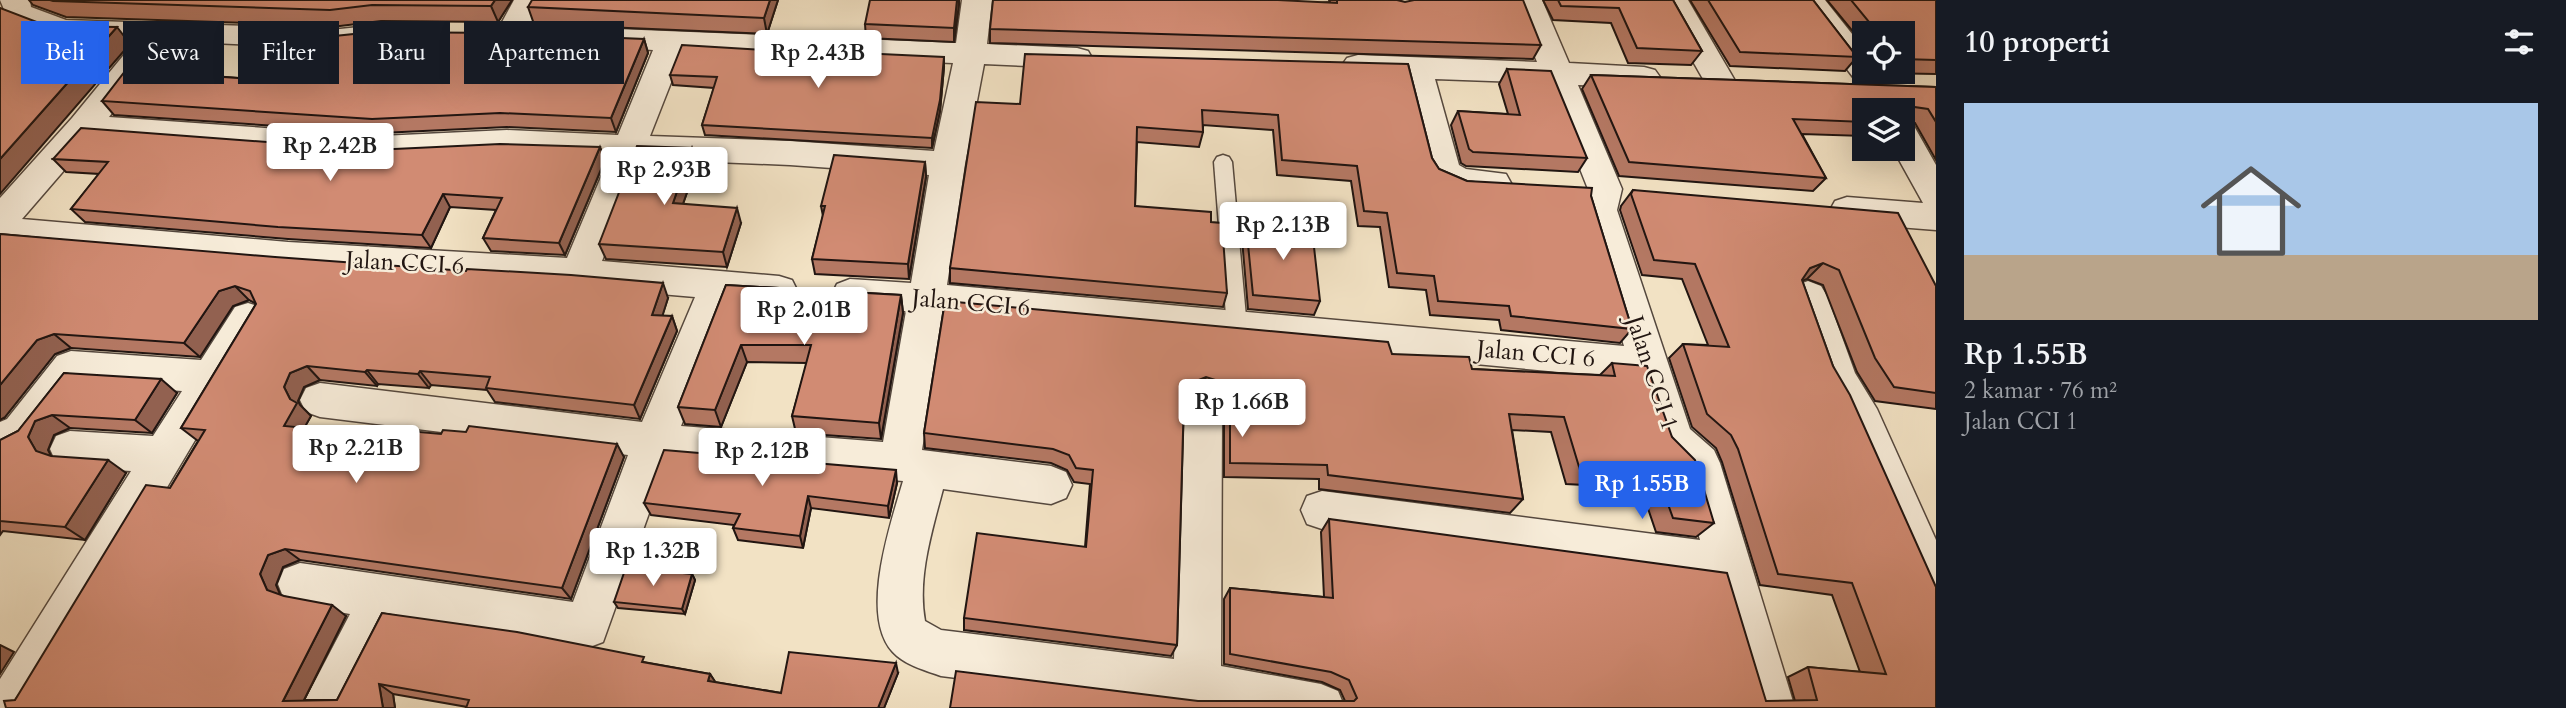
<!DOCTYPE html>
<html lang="id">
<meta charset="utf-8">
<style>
body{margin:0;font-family:Cardo,serif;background:#242831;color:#f1f3f6;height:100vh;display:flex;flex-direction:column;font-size:26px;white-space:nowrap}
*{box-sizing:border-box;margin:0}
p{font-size:23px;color:#9ea1a6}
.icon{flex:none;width:38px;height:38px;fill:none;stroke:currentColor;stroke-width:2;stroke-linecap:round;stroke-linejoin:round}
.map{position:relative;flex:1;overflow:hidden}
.panel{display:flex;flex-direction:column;background:#171b24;width:630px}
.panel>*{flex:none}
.banner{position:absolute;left:21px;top:21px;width:665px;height:63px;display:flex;gap:14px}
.fabs{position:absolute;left:1852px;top:21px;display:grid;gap:14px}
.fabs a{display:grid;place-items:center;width:63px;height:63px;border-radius:0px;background:#171b24;box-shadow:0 7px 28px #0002;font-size:35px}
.price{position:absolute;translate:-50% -60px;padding:0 16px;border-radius:7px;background:#fff;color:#222;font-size:23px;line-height:46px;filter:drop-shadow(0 2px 4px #0008)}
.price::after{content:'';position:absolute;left:50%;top:42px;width:21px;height:16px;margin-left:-10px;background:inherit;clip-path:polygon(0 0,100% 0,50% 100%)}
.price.active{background:#2563eb;color:#fff}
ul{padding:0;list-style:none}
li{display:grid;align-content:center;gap:14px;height:371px;padding:0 28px}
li+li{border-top:2px solid #363941}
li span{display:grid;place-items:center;height:217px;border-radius:0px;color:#555}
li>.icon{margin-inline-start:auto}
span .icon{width:126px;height:126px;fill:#fffc;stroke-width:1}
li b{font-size:30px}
h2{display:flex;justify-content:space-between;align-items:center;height:84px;padding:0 28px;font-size:30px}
.pill{padding:0 24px;border-radius:0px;background:#171b24;box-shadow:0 7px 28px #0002;font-size:24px;line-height:63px}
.pill.active{background:#2563eb;color:#fff}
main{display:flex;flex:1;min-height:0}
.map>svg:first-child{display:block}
</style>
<main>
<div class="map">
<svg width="1936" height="708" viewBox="0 0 1936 708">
<rect width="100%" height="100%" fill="#f2e2c4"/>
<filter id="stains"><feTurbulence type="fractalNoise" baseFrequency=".00286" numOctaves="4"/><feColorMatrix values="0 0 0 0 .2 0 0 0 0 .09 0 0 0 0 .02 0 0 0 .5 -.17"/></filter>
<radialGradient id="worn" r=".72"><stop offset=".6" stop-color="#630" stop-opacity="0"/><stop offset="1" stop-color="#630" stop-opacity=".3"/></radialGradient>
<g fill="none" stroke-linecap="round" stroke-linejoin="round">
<defs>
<polygon id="lane" points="1223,155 1229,157 1232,162 1247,328 1244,334 1237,336 1230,334 1227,328 1214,162 1217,157"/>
<g id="street">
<path d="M 0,0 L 30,0 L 31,7 L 66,20 L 340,29 L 378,25 L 389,28 L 393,35 L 389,42 L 340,49 L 168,41 L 109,117 L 381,136 L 507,130 L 618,135 L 653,50 L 581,45 L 577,38 L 581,31 L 592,28 L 956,43 L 962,0 L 992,0 L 987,44 L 1077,48 L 1088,51 L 1092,58 L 1088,65 L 1077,68 L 984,64 L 965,164 L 947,285 L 1624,346 L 1583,210 L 1588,189 L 1546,83 L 1435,79 L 1459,165 L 1466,169 L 1506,174 L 1511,183 L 1506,192 C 1481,199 1441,197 1427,172 L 1404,77 L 1347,72 L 1342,65 L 1347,58 L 1358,55 L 1537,62 L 1512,0 L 1542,0 L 1569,63 L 1644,67 L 1655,70 L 1660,77 L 1655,84 L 1644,87 L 1578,85 L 1622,189 L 1617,210 L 1690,429 L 1714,450 L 1720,463 L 1795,708 L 1747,708 L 1712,582 L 1322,529 L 1307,524 L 1301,510 L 1307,496 L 1322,491 L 1700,540 L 1681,473 L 1659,451 L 1634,379 L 943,314 L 922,450 L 1051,466 L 1066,472 L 1072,485 L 1066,498 L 1051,504 L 943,489 C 932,531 917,578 925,621 L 941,630 L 1174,659 L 1182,412 L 1188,400 L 1202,395 L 1216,400 L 1222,412 L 1221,666 L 1321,684 L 1338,691 L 1345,708 L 1193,708 L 941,676 C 927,671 909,666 897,656 C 856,622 891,523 903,481 L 668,460 L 603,642 L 587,648 L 394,621 L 350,708 L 301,708 L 350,614 L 300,605 L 284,599 L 278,584 L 284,569 L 300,563 L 573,602 L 628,455 L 320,417 L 306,412 L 300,400 L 306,388 L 320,383 L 642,422 L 695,297 L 579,287 L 288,270 L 0,243 L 0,198 L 72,118 L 136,40 L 62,40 L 8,19 ZM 683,52 L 953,63 L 934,151 L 790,141 L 650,136 ZM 92,138 L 381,160 L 507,154 L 609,158 L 567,258 L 288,242 L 22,219 ZM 641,159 L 790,165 L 929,175 L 911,283 L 850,279 L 837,284 L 832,294 L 837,304 L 850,309 L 906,311 L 883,442 L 681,426 L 731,300 L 779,304 L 792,300 L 797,290 L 792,280 L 779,276 L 602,261 Z"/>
<polygon points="514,0 544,0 521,42 510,45 499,42 495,35"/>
<polygon points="1658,0 1688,0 1734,79 1729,86 1718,89 1707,86"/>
<polygon points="1794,0 1825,0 1864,49 1864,72 1878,72 1875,77 1864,80 1853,77"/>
<polygon points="1902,123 1914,126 1936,165 1936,230 1847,223 1835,219 1830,210 1835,201 1847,197 1923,203 1893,149 1902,149"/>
<polygon points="1808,281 1821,286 1827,296 1855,373 1877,409 1936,540 1936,611 1920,605 1840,417 1818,379 1789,296 1795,286"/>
<polygon points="248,303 261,307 267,318 261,329 36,708 0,708 0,679 131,471 70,467 56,462 50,449 56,436 70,431 153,436 182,391 81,384 35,443 0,461 0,422 7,419 57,356 71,351 201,360 235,307"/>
</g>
</defs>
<!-- lane casing -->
<use href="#lane" stroke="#55483e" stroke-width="3"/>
<!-- street casing -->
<use href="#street" stroke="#55483e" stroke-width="3"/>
<!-- lane -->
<use href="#lane" fill="#f7ecd9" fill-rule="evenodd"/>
<!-- street -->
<use href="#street" fill="#f7ecd9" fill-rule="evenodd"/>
</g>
<!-- wall -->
<g fill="#b47863" stroke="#211511" stroke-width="2">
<polygon points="29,0 512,0 498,22 381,21 340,26 66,17 33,5"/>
<polygon points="778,0 767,34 534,24 528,7"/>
<polygon points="1329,0 1397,0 1541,45 1533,59 990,43 990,29 1330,2"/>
<polygon points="1543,0 1673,0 1702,51 1691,65 1628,63 1611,23 1553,20"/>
<polygon points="1690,0 1813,0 1857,57 1845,71 1730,66"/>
<polygon points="1827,0 1936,0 1936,74 1880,73 1880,72 1902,72 1902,33 1864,33 1864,45"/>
<polygon points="959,4 954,42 866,38 865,24"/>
<polygon points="644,39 648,53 616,132 507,127 381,133 114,115 102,101 168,68 172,73 295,82"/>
<polygon points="1408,64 1432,158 1439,169 1467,181 1591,196 1632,329 1620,343 1501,330 1499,320 1430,315 1426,290 1389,287 1380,227 1358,226 1351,181 1277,175 1273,130 1203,125 1203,132 1199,147 1137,142 1135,206 1211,222 1227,293 1223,307 950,283 950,268 1020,104"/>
<polygon points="944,67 940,111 932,148 705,135 702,125 714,88 673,85 670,75"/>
<polygon points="1507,69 1587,158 1578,172 1466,166 1461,163 1451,125 1458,111 1508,114 1499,84"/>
<polygon points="1591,75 1936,87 1936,160 1915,123 1914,123 1913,132 1902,143 1902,110 1864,110 1864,136 1802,134 1826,178 1813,191 1619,176 1582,89"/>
<polygon points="600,147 605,160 565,255 491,251 483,238 496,210 450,207 431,248 288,239 85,222 71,209 99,174 66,172 53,159 373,150"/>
<polygon points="925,162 926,177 909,279 815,274 812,259 823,216 821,206"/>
<polygon points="697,164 683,204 741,223 727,267 606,259 599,244"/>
<polygon points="1633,190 1936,286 1936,409 1875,401 1857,372 1823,285 1807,279 1802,280 1833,366 1936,708 1198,701 1345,701 1340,690 1322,682 1224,664 1224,599 1230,588 1324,597 1321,532 1329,519 1766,701 1795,701 1788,677 1808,667 1860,672 1832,595 1760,585 1722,462 1716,448 1692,427 1669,358 1683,344 1708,345 1682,279 1642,275 1620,210 1621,206"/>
<polygon points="1246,224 1320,301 1314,315 1248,309 1242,239"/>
<polygon points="0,234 668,298 662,316 672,316 677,331 640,419 495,402 487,390 431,385 429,388 378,384 377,386 320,380 304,387 298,401 300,405 311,416 304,428 624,457 571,599 300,560 283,567 276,585 280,595 346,616 304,700 337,700 382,613 649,663 710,674 715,682 781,693 898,673 884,708 466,708 467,707 393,694 395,708 15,700 170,488 198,441 181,428 256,304 255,303 249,300 233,306 200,357 71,348 55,354 5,417"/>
<polygon points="726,285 901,295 903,313 881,439 796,433 792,416 807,363 747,362 721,427 685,424 678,407"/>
<polygon points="945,301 1392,354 1472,369 1600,375 1612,363 1672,437 1714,523 1696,537 1656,532 1641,488 1566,484 1551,432 1512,430 1523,499 1510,513 1319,489 1319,479 1224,477 1224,411 1217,398 1201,393 1186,399 1184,402 1177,645 1171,656 964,630 964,618 1085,547 1090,484 1074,482 1067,470 1051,463 925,448 924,433"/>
<polygon points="64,373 177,393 152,433 70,428 54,435 48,450 51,457 126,473 85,540 3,531 0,535 0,440 18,431"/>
<polygon points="897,483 889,518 811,508 803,548 738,540 733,528 734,525 651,515 644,503"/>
<polygon points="692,574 695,580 685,614 618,608 614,602"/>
</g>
<!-- shaded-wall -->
<g fill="#926150" stroke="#211511" stroke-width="2">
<polygon points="495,0 512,0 498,22 491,6"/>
<polygon points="770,0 778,0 767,34 764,18"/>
<polygon points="957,0 959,0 959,4 954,42 954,28"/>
<polygon points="117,27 130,44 0,194 0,159"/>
<polygon points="644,39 648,53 616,132 611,118"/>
<polygon points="944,57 944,67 940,111 932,148 932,138"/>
<polygon points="600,147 605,160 565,255 559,243"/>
<polygon points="692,148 697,164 678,218 673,203"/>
<polygon points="925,162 926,177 909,279 908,264"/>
<polygon points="443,194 450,207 431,248 422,235"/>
<polygon points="737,208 741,223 727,267 723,252"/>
<polygon points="1823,263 1807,279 1794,284 1810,268"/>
<polygon points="663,283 668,298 658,330 652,315"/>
<polygon points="235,286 249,300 233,306 200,357 184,343 219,291"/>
<polygon points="901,295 903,313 881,439 879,423"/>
<polygon points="672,316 677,331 640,419 634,405"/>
<polygon points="54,334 71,348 55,354 5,417 0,420 0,385 37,340"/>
<polygon points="741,345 747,362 721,427 715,410"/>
<polygon points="307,366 320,380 304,387 298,401 300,405 311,416 298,439 284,426 290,399 284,387 290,373"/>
<polygon points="367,370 378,384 377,386 365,372"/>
<polygon points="420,371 431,385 429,388 418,374"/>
<polygon points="1206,377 1201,393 1186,399 1179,412 1184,397 1191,383"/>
<polygon points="161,379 177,393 152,433 135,420"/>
<polygon points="52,415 70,428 54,435 48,450 55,464 36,451 28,437 35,421"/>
<polygon points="617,444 624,457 571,599 562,588"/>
<polygon points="108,460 126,473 85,540 65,527"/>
<polygon points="896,470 897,483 889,518 888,506"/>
<polygon points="808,496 811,508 803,548 800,536"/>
<polygon points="285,549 300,560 283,567 276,585 283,601 267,590 260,574 268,555"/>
<polygon points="692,574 695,580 685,614 682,609"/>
<polygon points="332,605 346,616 300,708 283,701"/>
<polygon points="0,645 14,652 0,674"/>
<polygon points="896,663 898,673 884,708 878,708"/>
<polygon points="710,674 716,683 708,681"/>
<polygon points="379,684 393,694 395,708 383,708"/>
</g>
<!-- building -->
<g fill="#d18b73" stroke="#211511" stroke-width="2">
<polygon points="50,0 495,0 491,6 372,5 330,10 53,1"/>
<polygon points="532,0 770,0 764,18 528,7"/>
<polygon points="870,0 957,0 954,28 865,24"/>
<polygon points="993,0 1278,0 1337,3 1337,0 1397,0 1405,2 1414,0 1523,0 1541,45 990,29"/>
<polygon points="1558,0 1673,0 1702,51 1637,48 1619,8 1561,6"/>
<polygon points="1708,0 1813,0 1857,57 1740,52"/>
<polygon points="1851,0 1936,0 1936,60 1902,59 1902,33 1878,33"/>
<polygon points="0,8 47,26 117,27 0,159"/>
<polygon points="373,32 504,33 644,39 611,118 500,113 372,119 102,101 129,66 168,68 164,73 295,82 325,37"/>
<polygon points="682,45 860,56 860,53 944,57 940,100 932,138 702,125 717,77 670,75"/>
<polygon points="1025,54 1408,64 1432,158 1439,169 1467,181 1592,188 1591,196 1632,329 1511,316 1509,306 1438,301 1434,276 1397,273 1387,213 1364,211 1357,166 1282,160 1278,115 1202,110 1203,132 1137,127 1135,206 1211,212 1211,222 1222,223 1227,293 950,268 976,102 1020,104"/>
<polygon points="1507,69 1551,71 1587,158 1473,152 1469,149 1458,111 1520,115"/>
<polygon points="1591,75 1936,87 1936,122 1928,109 1914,107 1913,132 1902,132 1902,110 1864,110 1864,122 1793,119 1826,178 1629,162"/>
<polygon points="81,128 373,150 500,144 600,147 559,243 483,238 502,198 443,194 422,235 278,227 71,209 108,162 53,159"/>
<polygon points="637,146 692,148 673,203 737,208 723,252 599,244"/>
<polygon points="834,155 925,162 908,264 812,259 825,206 821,206"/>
<polygon points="1633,190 1898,213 1936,286 1936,393 1894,387 1875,358 1839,270 1823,263 1810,268 1802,280 1833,366 1850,395 1936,587 1936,708 950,708 956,671 1198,701 1354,701 1357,698 1349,680 1331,672 1230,654 1230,588 1333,598 1329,519 1727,573 1766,701 1817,700 1808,667 1886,674 1852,583 1778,574 1738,449 1731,435 1707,414 1683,344 1729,347 1695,264 1654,260 1631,194"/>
<polygon points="1246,224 1312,229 1320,301 1253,295"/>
<polygon points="0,234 275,257 466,271 467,269 571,275 663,283 652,315 672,316 634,405 486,388 490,377 420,371 418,374 367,370 365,372 307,366 290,373 284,387 290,399 297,403 284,426 350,432 353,426 441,434 443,430 466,432 469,426 617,444 562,588 285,549 268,555 260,574 267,590 284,596 332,605 283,701 337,700 382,613 517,632 644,657 642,662 710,674 708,681 781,693 789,652 896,663 878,708 466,708 469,700 379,684 383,708 6,708 4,701 15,700 146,485 170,488 205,430 181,428 256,304 250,291 235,286 219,291 184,343 54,334 37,340 0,385"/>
<polygon points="726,285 901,295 879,423 792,416 811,345 741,345 715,410 678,407"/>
<polygon points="945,301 1388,342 1392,354 1469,357 1472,369 1615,376 1612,363 1647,366 1672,437 1695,460 1714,523 1673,518 1657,474 1580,470 1564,417 1509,414 1523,499 1328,475 1327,465 1230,463 1230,396 1222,382 1206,377 1191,383 1184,397 1177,645 964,618 977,533 1086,547 1093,470 1076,468 1069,455 1053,449 924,433"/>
<polygon points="64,373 161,379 135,420 52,415 35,421 28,437 36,451 51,456 108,460 65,527 0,521 0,440 18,431"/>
<polygon points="664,450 896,470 888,506 808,496 800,536 733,528 740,514 644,503"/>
<polygon points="626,567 692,574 682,609 614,602"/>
</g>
<g text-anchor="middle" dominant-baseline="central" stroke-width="5" stroke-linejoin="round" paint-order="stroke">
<!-- street labels -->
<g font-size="24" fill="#211511" stroke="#f7ecd9">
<text transform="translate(405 263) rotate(3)">Jalan CCI 6</text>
<text transform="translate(971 303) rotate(5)">Jalan CCI 6</text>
<text transform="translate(1536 354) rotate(5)">Jalan CCI 6</text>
<text transform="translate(1652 373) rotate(72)">Jalan CCI 1</text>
</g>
</g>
<rect width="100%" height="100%" filter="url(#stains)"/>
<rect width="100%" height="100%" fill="url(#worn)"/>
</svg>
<div class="fabs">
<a><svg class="icon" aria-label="locate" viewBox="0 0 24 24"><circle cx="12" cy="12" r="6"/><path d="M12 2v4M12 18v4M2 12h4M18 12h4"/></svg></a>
<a><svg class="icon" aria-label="layers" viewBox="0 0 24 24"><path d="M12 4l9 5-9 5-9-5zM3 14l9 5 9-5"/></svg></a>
</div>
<b class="price" style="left:818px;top:90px">Rp 2.43B</b>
<b class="price" style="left:330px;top:183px">Rp 2.42B</b>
<b class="price" style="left:664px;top:207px">Rp 2.93B</b>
<b class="price" style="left:1283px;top:262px">Rp 2.13B</b>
<b class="price" style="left:804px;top:347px">Rp 2.01B</b>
<b class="price" style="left:1242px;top:439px">Rp 1.66B</b>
<b class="price" style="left:356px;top:485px">Rp 2.21B</b>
<b class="price" style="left:762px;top:488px">Rp 2.12B</b>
<b class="price active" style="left:1642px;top:521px">Rp 1.55B</b>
<b class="price" style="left:653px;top:588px">Rp 1.32B</b>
<div class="banner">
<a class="pill active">Beli</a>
<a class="pill">Sewa</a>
<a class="pill">Filter</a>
<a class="pill">Baru</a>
<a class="pill">Apartemen</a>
</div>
</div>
<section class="panel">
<h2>10 properti<svg class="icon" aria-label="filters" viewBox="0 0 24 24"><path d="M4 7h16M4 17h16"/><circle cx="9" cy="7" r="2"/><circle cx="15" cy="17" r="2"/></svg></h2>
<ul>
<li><span style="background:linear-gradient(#a9c7e8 70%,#b9a48a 0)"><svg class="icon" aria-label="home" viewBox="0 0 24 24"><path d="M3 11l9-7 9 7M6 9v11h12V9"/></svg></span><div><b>Rp 1.55B</b><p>2 kamar · 76 m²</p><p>Jalan CCI 1</p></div></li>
</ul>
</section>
</main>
